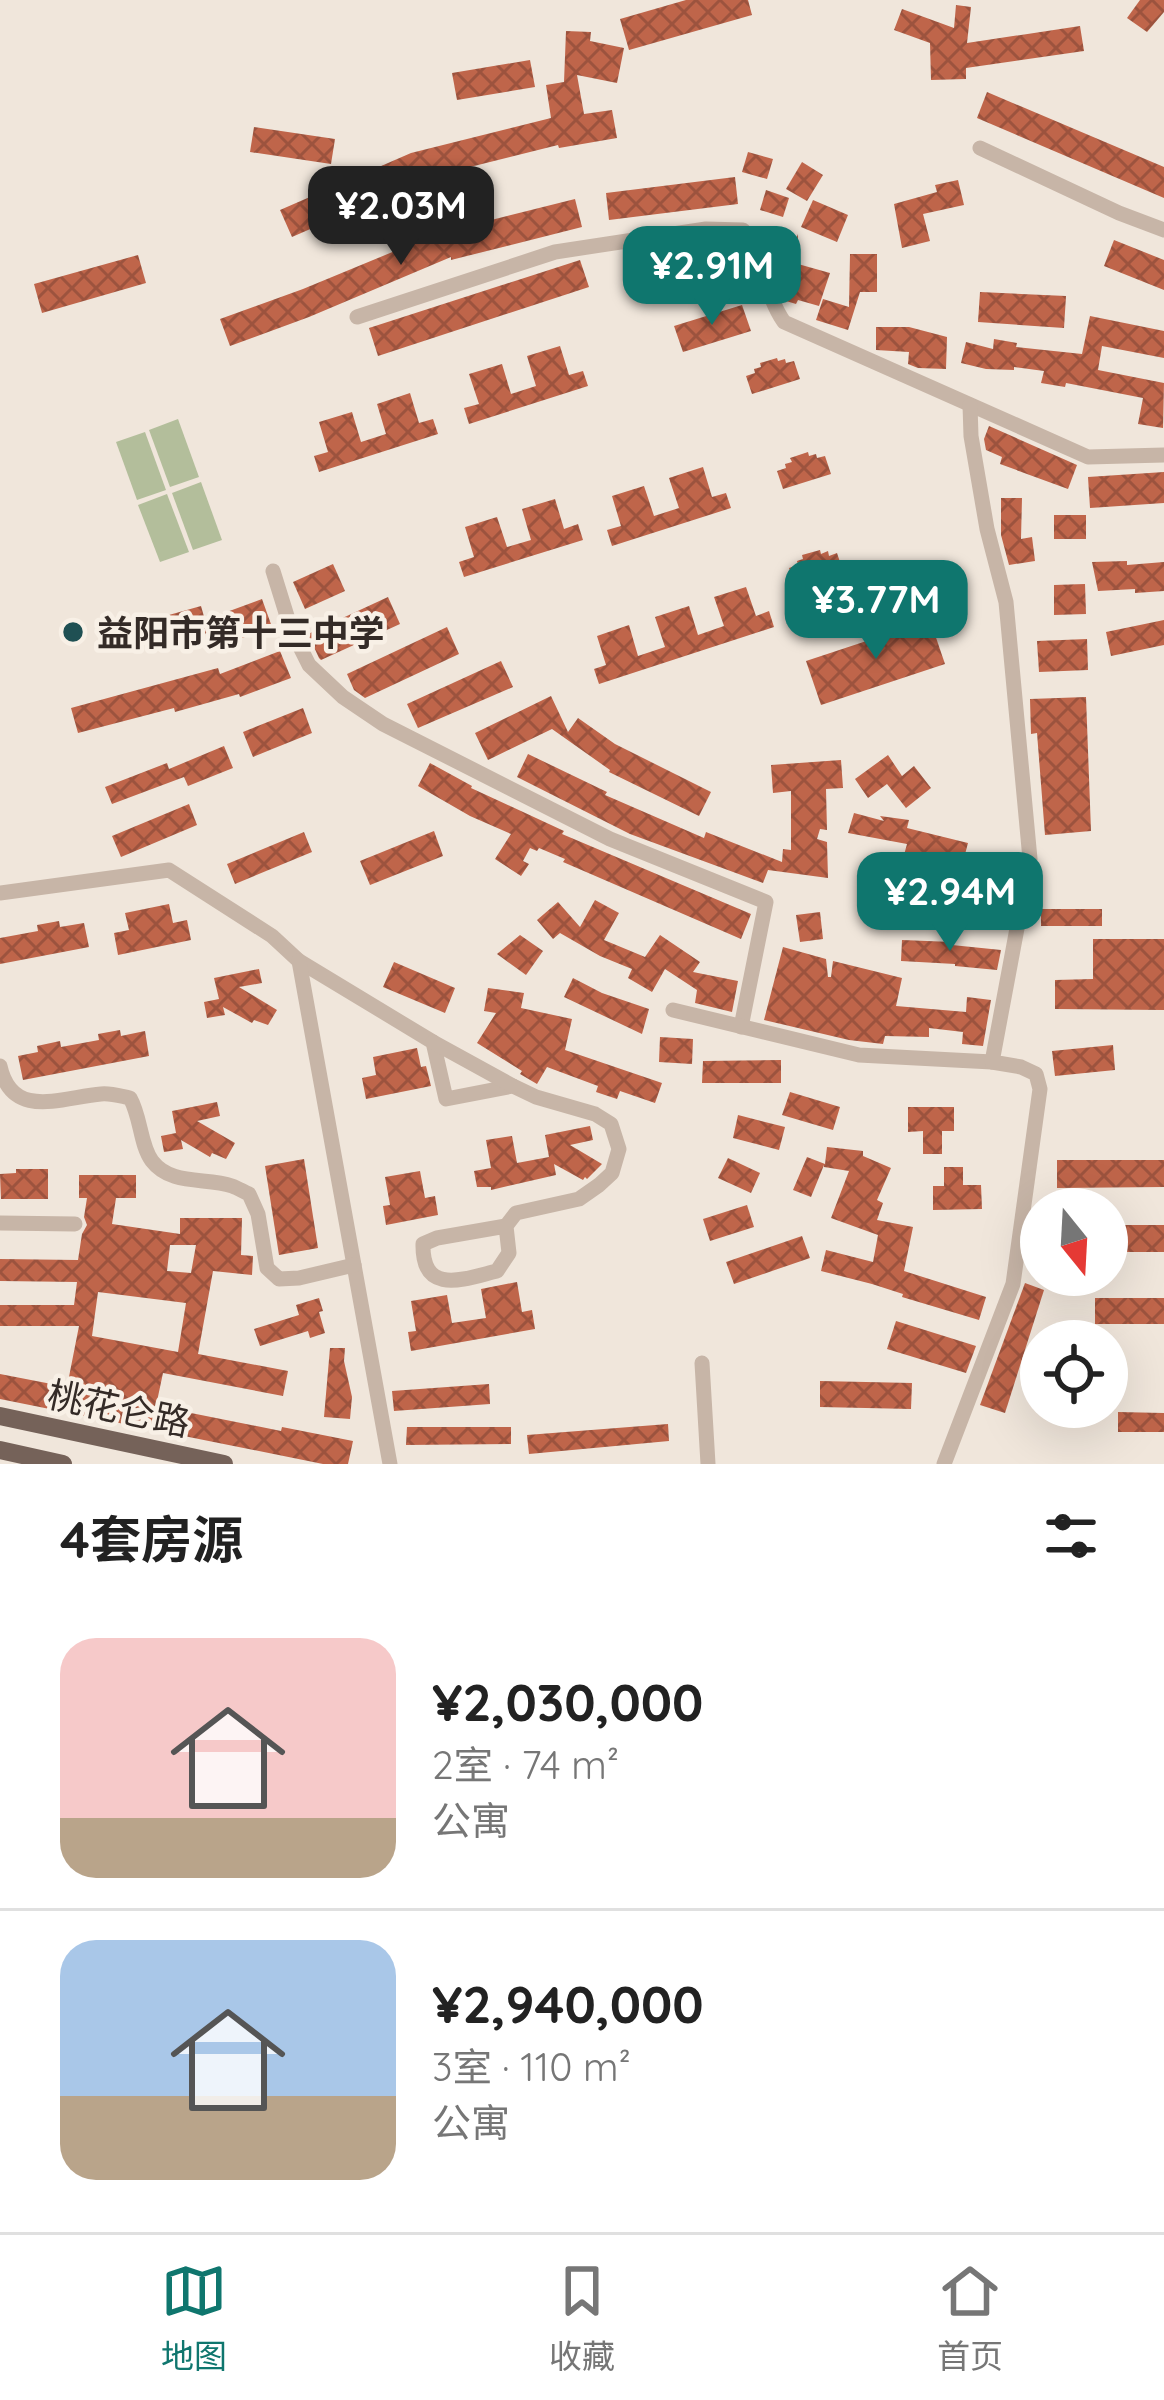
<!DOCTYPE html>
<html lang="zh">
<meta charset="utf-8">
<style>
body{margin:0;font-family:Quicksand,"Noto Sans SC",sans-serif;background:#f6f6f6;color:#222;height:100vh;display:flex;flex-direction:column;font-size:45px;white-space:nowrap}
*{box-sizing:border-box;margin:0}
p{font-size:39px;color:#767676}
.icon{flex:none;width:66px;height:66px;fill:none;stroke:currentColor;stroke-width:2;stroke-linecap:round;stroke-linejoin:round}
.map{position:relative;height:1464px;overflow:hidden}
.panel{display:flex;flex-direction:column;background:#fff;flex:1}
.panel>*{flex:none}
.needle{width:78px;rotate:162deg}
.fabs{position:absolute;left:1020px;top:1188px;display:grid;gap:24px}
.fabs a{display:grid;place-items:center;width:108px;height:108px;border-radius:50%;background:#fff;box-shadow:0 12px 48px #0002;font-size:60px}
.price{position:absolute;translate:-50% -102px;padding:0 27px;border-radius:24px;background:#0f766e;color:#fff;font-size:39px;line-height:78px;filter:drop-shadow(0 3px 6px #0008)}
.price::after{content:'';position:absolute;left:50%;top:72px;width:36px;height:27px;margin-left:-18px;background:inherit;clip-path:polygon(0 0,100% 0,50% 100%)}
.price.on{background:#222;color:#fff}
ul{padding:0;list-style:none}
li{display:flex;align-items:center;gap:36px;height:300px;padding:0 60px}
li+li{border-top:3px solid #e0e0e0}
li span{display:grid;place-items:center;flex:none;width:336px;height:240px;border-radius:36px;color:#555}
li>.icon{margin-inline-start:auto}
span .icon{width:144px;height:144px;fill:#fffc;stroke-width:1}
li b{font-size:51px}
h2{display:flex;justify-content:space-between;align-items:center;height:144px;padding:0 60px;font-size:51px}
.dock{display:flex;justify-content:space-around;align-items:center;height:168px;border-top:3px solid #e0e0e0;background:#fff;font-size:33px;color:#767676}
.dock a{display:grid;justify-items:center;gap:6px}
.dock .on{color:#0f766e}
.map>svg:first-child{display:block}
</style>
<div class="map">
<svg width="1164" height="1464" viewBox="0 0 1164 1464">
<defs>
<pattern id="building-cross-hatch" width="8" height="8" patternUnits="userSpaceOnUse" patternTransform="scale(3)"><rect width="8" height="8" fill="#bf654a"/><path d="M0 0l8 8M0 8l8-8" fill="none" stroke="#9c533e"/></pattern>
</defs>
<rect width="100%" height="100%" fill="#f0e6db"/>
<!-- garden -->
<g fill="#b3be9b">
<polygon points="178,419 199,477 170,487 149,430"/>
<polygon points="145,432 166,490 137,500 116,442"/>
<polygon points="201,482 222,540 193,550 172,493"/>
<polygon points="167,494 189,552 160,562 138,505"/>
</g>
<!-- building -->
<g fill="url(#building-cross-hatch)" fill-rule="evenodd">
<polygon points="686,0 748,0 752,15 629,50 620,19"/>
<polygon points="1140,0 1164,0 1164,12 1147,32 1127,18"/>
<polygon points="956,5 971,7 967,43 1080,26 1084,51 966,68 966,79 931,80 930,43 894,30 902,9 954,28"/>
<polygon points="566,31 591,32 590,41 624,48 617,83 577,75 584,114 612,110 617,138 559,148 558,145 410,182 411,185 292,237 280,210 411,153 551,118 546,85 564,82"/>
<polygon points="530,60 535,87 457,100 452,73"/>
<polygon points="987,92 1164,167 1164,198 977,118"/>
<polygon points="254,127 335,139 331,164 250,152"/>
<polygon points="748,152 773,159 767,179 742,172"/>
<polygon points="802,162 823,175 807,201 786,189"/>
<polygon points="735,177 738,204 609,220 606,193"/>
<polygon points="958,180 964,205 923,214 930,241 902,248 894,204 937,192 935,185"/>
<polygon points="766,190 789,198 783,217 760,210"/>
<polygon points="575,199 582,227 451,260 451,257 309,317 230,346 220,319 303,289 436,234"/>
<polygon points="813,200 848,215 837,242 801,227"/>
<polygon points="798,234 798,264 830,273 819,306 798,300 796,304 786,301 780,284"/>
<polygon points="1114,240 1164,260 1164,290 1104,266"/>
<polygon points="729,244 737,268 638,301 630,277"/>
<polygon points="850,254 877,254 877,292 860,292 848,330 816,320 823,299 849,307"/>
<polygon points="138,255 146,283 42,313 34,284"/>
<polygon points="580,260 589,287 378,356 369,328"/>
<polygon points="980,292 1066,296 1064,328 978,322"/>
<polygon points="742,305 751,331 683,352 674,326"/>
<polygon points="1090,316 1164,331 1164,358 1102,346 1098,370 1164,383 1163,428 1138,424 1143,398 1066,383 1065,387 1041,383 1044,371 1014,367 1014,370 986,369 961,363 966,342 993,349 994,339 1017,343 1016,347 1082,354"/>
<polygon points="876,327 909,327 947,337 946,369 918,368 908,364 909,352 876,350"/>
<polygon points="560,346 569,375 583,371 588,386 469,424 464,408 479,404 469,374 502,364 511,394 536,386 527,356"/>
<polygon points="777,358 778,361 785,359 786,363 794,361 800,379 752,394 746,376 755,373 754,369 761,367 760,363"/>
<polygon points="410,393 419,423 433,419 438,434 319,472 314,456 328,452 319,422 352,412 361,442 386,434 377,404"/>
<polygon points="989,426 1077,465 1068,489 1000,464 1002,457 986,450 984,439"/>
<polygon points="808,452 809,456 816,454 817,458 825,456 831,474 783,489 777,471 786,468 785,464 792,462 790,458"/>
<polygon points="703,467 712,497 726,493 731,508 612,546 607,530 621,526 612,496 644,486 654,516 679,508 669,478"/>
<polygon points="1164,472 1164,503 1090,508 1088,477"/>
<polygon points="1001,498 1022,498 1021,539 1032,537 1035,561 1009,565 1001,535"/>
<polygon points="555,499 564,529 578,524 583,540 464,577 459,562 474,557 465,527 497,517 507,547 531,540 522,509"/>
<rect x="1054" y="515" width="32" height="24"/>
<polygon points="820,550 821,554 828,551 829,556 837,553 843,571 795,586 789,568 798,565 797,561 803,559 802,555"/>
<polygon points="1127,561 1127,565 1164,562 1164,591 1135,593 1135,589 1098,591 1092,562"/>
<polygon points="333,564 345,591 305,609 293,582"/>
<polygon points="1085,584 1086,614 1054,615 1054,585"/>
<polygon points="746,587 756,616 769,611 774,627 599,684 594,669 606,665 597,636 629,625 638,656 665,647 655,617 689,606 698,635 724,626 714,597"/>
<polygon points="388,597 400,624 321,660 319,658 308,634"/>
<polygon points="262,599 272,627 223,645 218,630 158,647 151,620 201,606 205,620"/>
<polygon points="930,620 945,664 821,705 806,661"/>
<polygon points="1164,620 1164,645 1111,656 1106,632"/>
<polygon points="447,627 459,654 365,698 354,690 347,674"/>
<polygon points="1087,639 1088,670 1039,672 1037,641"/>
<polygon points="280,651 291,678 240,697 239,694 175,712 174,708 78,733 71,708 218,668 220,674"/>
<polygon points="501,661 513,687 418,728 407,704"/>
<polygon points="551,696 568,732 578,718 615,744 711,792 699,816 609,772 610,770 552,729 488,760 475,733"/>
<polygon points="1086,697 1091,831 1045,835 1037,733 1031,734 1030,699"/>
<polygon points="303,708 312,733 253,757 243,732"/>
<polygon points="224,746 233,768 188,786 184,777 112,804 105,787 167,763 169,769"/>
<polygon points="528,754 607,792 605,795 704,838 706,832 782,862 783,849 791,850 791,791 773,793 771,765 841,760 843,788 826,789 827,830 820,829 817,839 827,842 828,878 768,870 763,883 630,834 517,777"/>
<polygon points="888,755 902,776 914,766 931,788 906,808 887,784 868,798 855,779"/>
<polygon points="430,763 472,786 471,788 564,831 562,834 751,914 741,939 563,862 565,859 539,848 537,851 530,848 523,861 529,864 521,876 495,859 511,834 470,816 418,786"/>
<polygon points="189,804 197,825 121,857 112,836"/>
<polygon points="854,813 884,821 880,816 909,820 907,828 968,843 959,877 965,878 959,908 897,895 898,890 865,879 872,857 901,866 907,844 848,833"/>
<polygon points="434,831 443,856 370,885 360,861"/>
<polygon points="304,832 312,852 235,884 227,864"/>
<polygon points="595,900 619,913 604,940 645,957 660,935 700,962 693,972 738,981 732,1012 695,1003 697,990 665,969 652,992 628,978 632,969 600,956 560,933 553,939 537,920 558,902 580,927"/>
<polygon points="169,904 173,923 187,920 191,940 118,955 114,933 129,930 125,913"/>
<rect x="1041" y="909" width="61" height="17"/>
<polygon points="820,912 823,939 800,942 796,915"/>
<polygon points="59,921 60,927 84,923 89,947 0,964 0,938 38,931 37,925"/>
<polygon points="520,935 543,951 526,975 497,954"/>
<polygon points="1093,939 1164,939 1164,1010 1055,1009 1055,980 1093,979"/>
<polygon points="902,940 952,942 952,945 1001,950 997,970 955,966 955,964 901,961"/>
<polygon points="783,947 826,959 828,977 831,977 833,961 902,978 896,1006 966,1012 967,997 991,1000 983,1046 962,1044 963,1032 929,1028 929,1037 885,1036 883,1044 849,1040 764,1020"/>
<polygon points="394,962 455,988 445,1013 383,987"/>
<polygon points="259,969 262,983 239,987 277,1010 268,1025 254,1020 252,1023 223,1007 225,1015 207,1018 204,1002 219,999 214,978"/>
<polygon points="573,978 602,993 649,1009 642,1034 564,997"/>
<polygon points="488,988 524,993 521,1008 572,1019 565,1050 662,1083 655,1103 620,1091 617,1099 596,1092 598,1086 547,1067 537,1084 520,1074 522,1071 477,1043 496,1013 484,1011"/>
<polygon points="120,1030 121,1036 145,1031 149,1056 23,1080 18,1056 38,1052 37,1046 60,1041 61,1047 99,1040 98,1034"/>
<polygon points="660,1037 693,1039 692,1064 659,1062"/>
<polygon points="1113,1045 1115,1070 1055,1076 1052,1051"/>
<polygon points="417,1048 421,1067 426,1066 431,1086 366,1099 362,1078 376,1075 373,1057"/>
<polygon points="781,1060 781,1083 702,1083 703,1061"/>
<polygon points="790,1092 840,1107 833,1130 782,1115"/>
<polygon points="217,1102 220,1116 197,1121 235,1143 226,1159 212,1153 210,1157 181,1140 183,1149 164,1152 161,1136 176,1133 172,1111"/>
<polygon points="908,1107 954,1107 954,1131 942,1131 942,1154 923,1154 923,1131 908,1132"/>
<polygon points="738,1115 785,1127 779,1150 733,1138"/>
<polygon points="590,1126 593,1140 570,1145 602,1164 587,1179 585,1177 583,1180 554,1164 556,1175 491,1190 491,1187 477,1187 474,1171 491,1168 486,1140 512,1136 517,1163 549,1157 545,1135"/>
<polygon points="827,1147 863,1151 863,1156 891,1168 877,1200 883,1203 877,1220 913,1227 904,1271 986,1297 979,1320 902,1297 903,1294 872,1284 821,1271 826,1250 873,1262 878,1235 831,1218 849,1171 824,1167 824,1165 811,1197 793,1190 807,1157 825,1164"/>
<polygon points="728,1158 760,1173 751,1193 718,1178"/>
<polygon points="304,1159 318,1248 279,1255 265,1166"/>
<polygon points="1057,1160 1164,1160 1164,1187 1057,1188"/>
<polygon points="944,1167 963,1167 963,1185 981,1185 982,1209 933,1210 933,1186 944,1186"/>
<polygon points="16,1169 48,1169 48,1199 1,1199 0,1174 16,1173"/>
<polygon points="420,1171 425,1198 435,1196 438,1215 386,1225 383,1206 390,1205 385,1177"/>
<path d="M 79,1175 L 136,1175 L 136,1198 L 116,1198 L 112,1224 L 180,1234 L 180,1218 L 242,1218 L 241,1255 L 253,1256 L 252,1275 L 213,1271 L 198,1354 L 288,1371 L 283,1396 L 163,1373 L 156,1406 L 281,1431 L 282,1427 L 353,1441 L 348,1464 L 323,1464 L 0,1399 L 0,1374 L 67,1387 L 79,1326 L 0,1326 L 0,1305 L 74,1305 L 77,1282 L 0,1281 L 0,1259 L 78,1260 L 82,1234 L 87,1225 L 84,1217 L 87,1198 L 79,1198 ZM 170,1245 L 196,1245 L 191,1273 L 167,1271 ZM 98,1292 L 186,1303 L 178,1352 L 92,1336 Z"/>
<polygon points="747,1205 754,1227 710,1241 703,1219"/>
<rect x="1107" y="1225" width="57" height="27"/>
<polygon points="802,1236 810,1258 734,1284 726,1262"/>
<polygon points="517,1282 522,1312 532,1310 535,1329 411,1351 408,1332 416,1331 411,1301 447,1295 452,1323 486,1318 481,1289"/>
<polygon points="1025,1283 1044,1290 1005,1413 980,1405"/>
<polygon points="319,1298 323,1311 319,1312 325,1333 310,1338 308,1331 260,1346 254,1329 299,1315 296,1305"/>
<rect x="1095" y="1298" width="69" height="26"/>
<polygon points="896,1321 976,1346 966,1373 887,1349"/>
<polygon points="330,1348 345,1348 344,1361 352,1397 350,1419 324,1417"/>
<polygon points="820,1381 912,1383 911,1409 820,1407"/>
<polygon points="489,1384 490,1404 394,1411 392,1391"/>
<polygon points="1118,1412 1164,1413 1164,1432 1118,1432"/>
<polygon points="668,1424 669,1441 529,1454 527,1435"/>
<polygon points="407,1427 511,1427 511,1444 406,1445"/>
</g>
<g fill="none" stroke-linecap="round" stroke-linejoin="round">
<!-- minor -->
<g stroke="#c7b5a7" stroke-width="15">
<polyline points="980,148 1119,213 1164,230"/>
<path d="M 357,317 L 555,252 L 706,229 L 743,230 C 764,253 763,292 784,322 L 1088,457 L 1164,455"/>
<polyline points="273,571 291,629 309,665 343,697 383,724 610,839 766,902 741,1027"/>
<path d="M 0,893 L 169,870 L 272,936 L 299,961 L 433,1042 L 446,1099 L 513,1086 L 536,1097 L 595,1114 L 611,1124 L 619,1149 L 612,1173 L 599,1185 L 579,1199 L 516,1213 L 506,1226 L 509,1253 L 497,1271 C 464,1279 422,1296 423,1244 L 437,1238 L 506,1226"/>
<polyline points="299,961 390,1464"/>
<polyline points="673,1010 859,1055 992,1062"/>
<polyline points="433,1042 513,1086"/>
<path d="M 0,1066 C 12,1121 63,1097 101,1094 C 111,1093 120,1096 130,1098 C 141,1117 140,1145 152,1161 C 171,1186 206,1177 232,1186 C 238,1188 244,1192 249,1194 L 258,1214 L 267,1268 L 279,1279 L 299,1278 L 354,1265"/>
<polyline points="0,1223 75,1224"/>
<polyline points="702,1363 708,1464"/>
<polyline points="944,1464 1013,1284 1040,1089 1036,1074 1021,1067 992,1062 1030,859 1006,602 987,529 971,436 970,405"/>
</g>
<!-- major -->
<g stroke="#756259" stroke-width="18">
<polyline points="0,1416 224,1464"/>
<polyline points="0,1450 63,1464"/>
</g>
</g>
<!-- markers -->
<circle fill="#1f5053" stroke="#f8f0e6" stroke-width="4.5" cx="73" cy="632" r="12"/>
<g text-anchor="middle" dominant-baseline="central" stroke-width="9" stroke-linejoin="round" paint-order="stroke">
<!-- poi labels -->
<g font-size="36" font-weight="bold" fill="#342b27" stroke="#f8f0e6" text-anchor="start">
<text x="97" y="632">益阳市第十三中学</text>
</g>
<!-- street labels -->
<g font-size="36" fill="#342b27" stroke="#f8f0e6">
<text transform="translate(119 1408) rotate(12)">桃花仑路</text>
</g>
</g>
</svg>
<div class="fabs">
<a><svg class="needle" viewBox="-14 -14 28 28"><path d="M0-13l5 13h-10z" fill="#e53935"/><path d="M0 13l5-13h-10z" fill="#767676"/></svg></a>
<a><svg class="icon" aria-label="locate" viewBox="0 0 24 24"><circle cx="12" cy="12" r="6"/><path d="M12 2v4M12 18v4M2 12h4M18 12h4"/></svg></a>
</div>
<b class="price on" style="left:401px;top:268px">¥2.03M</b>
<b class="price" style="left:712px;top:328px">¥2.91M</b>
<b class="price" style="left:876px;top:662px">¥3.77M</b>
<b class="price" style="left:950px;top:954px">¥2.94M</b>
</div>
<section class="panel">
<h2>4套房源<svg class="icon" aria-label="filters" viewBox="0 0 24 24"><path d="M4 7h16M4 17h16"/><circle cx="9" cy="7" r="2"/><circle cx="15" cy="17" r="2"/></svg></h2>
<ul>
<li><span style="background:linear-gradient(#f6c9c9 75%,#b9a48a 0)"><svg class="icon" aria-label="home" viewBox="0 0 24 24"><path d="M3 11l9-7 9 7M6 9v11h12V9"/></svg></span><div><b>¥2,030,000</b><p>2室 · 74 m²</p><p>公寓</p></div></li>
<li><span style="background:linear-gradient(#a9c7e8 65%,#b9a48a 0)"><svg class="icon" aria-label="home" viewBox="0 0 24 24"><path d="M3 11l9-7 9 7M6 9v11h12V9"/></svg></span><div><b>¥2,940,000</b><p>3室 · 110 m²</p><p>公寓</p></div></li>
</ul>
</section>
<nav class="dock">
<a class="on"><svg class="icon" aria-label="map" viewBox="0 0 24 24"><path d="M3 6l6-2 6 2 6-2v14l-6 2-6-2-6 2zM9 4v14M15 6v14"/></svg>地图</a>
<a><svg class="icon" aria-label="saved" viewBox="0 0 24 24"><path d="M7 4h10v16l-5-4-5 4z"/></svg>收藏</a>
<a><svg class="icon" aria-label="home" viewBox="0 0 24 24"><path d="M3 11l9-7 9 7M6 9v11h12V9"/></svg>首页</a>
</nav>
